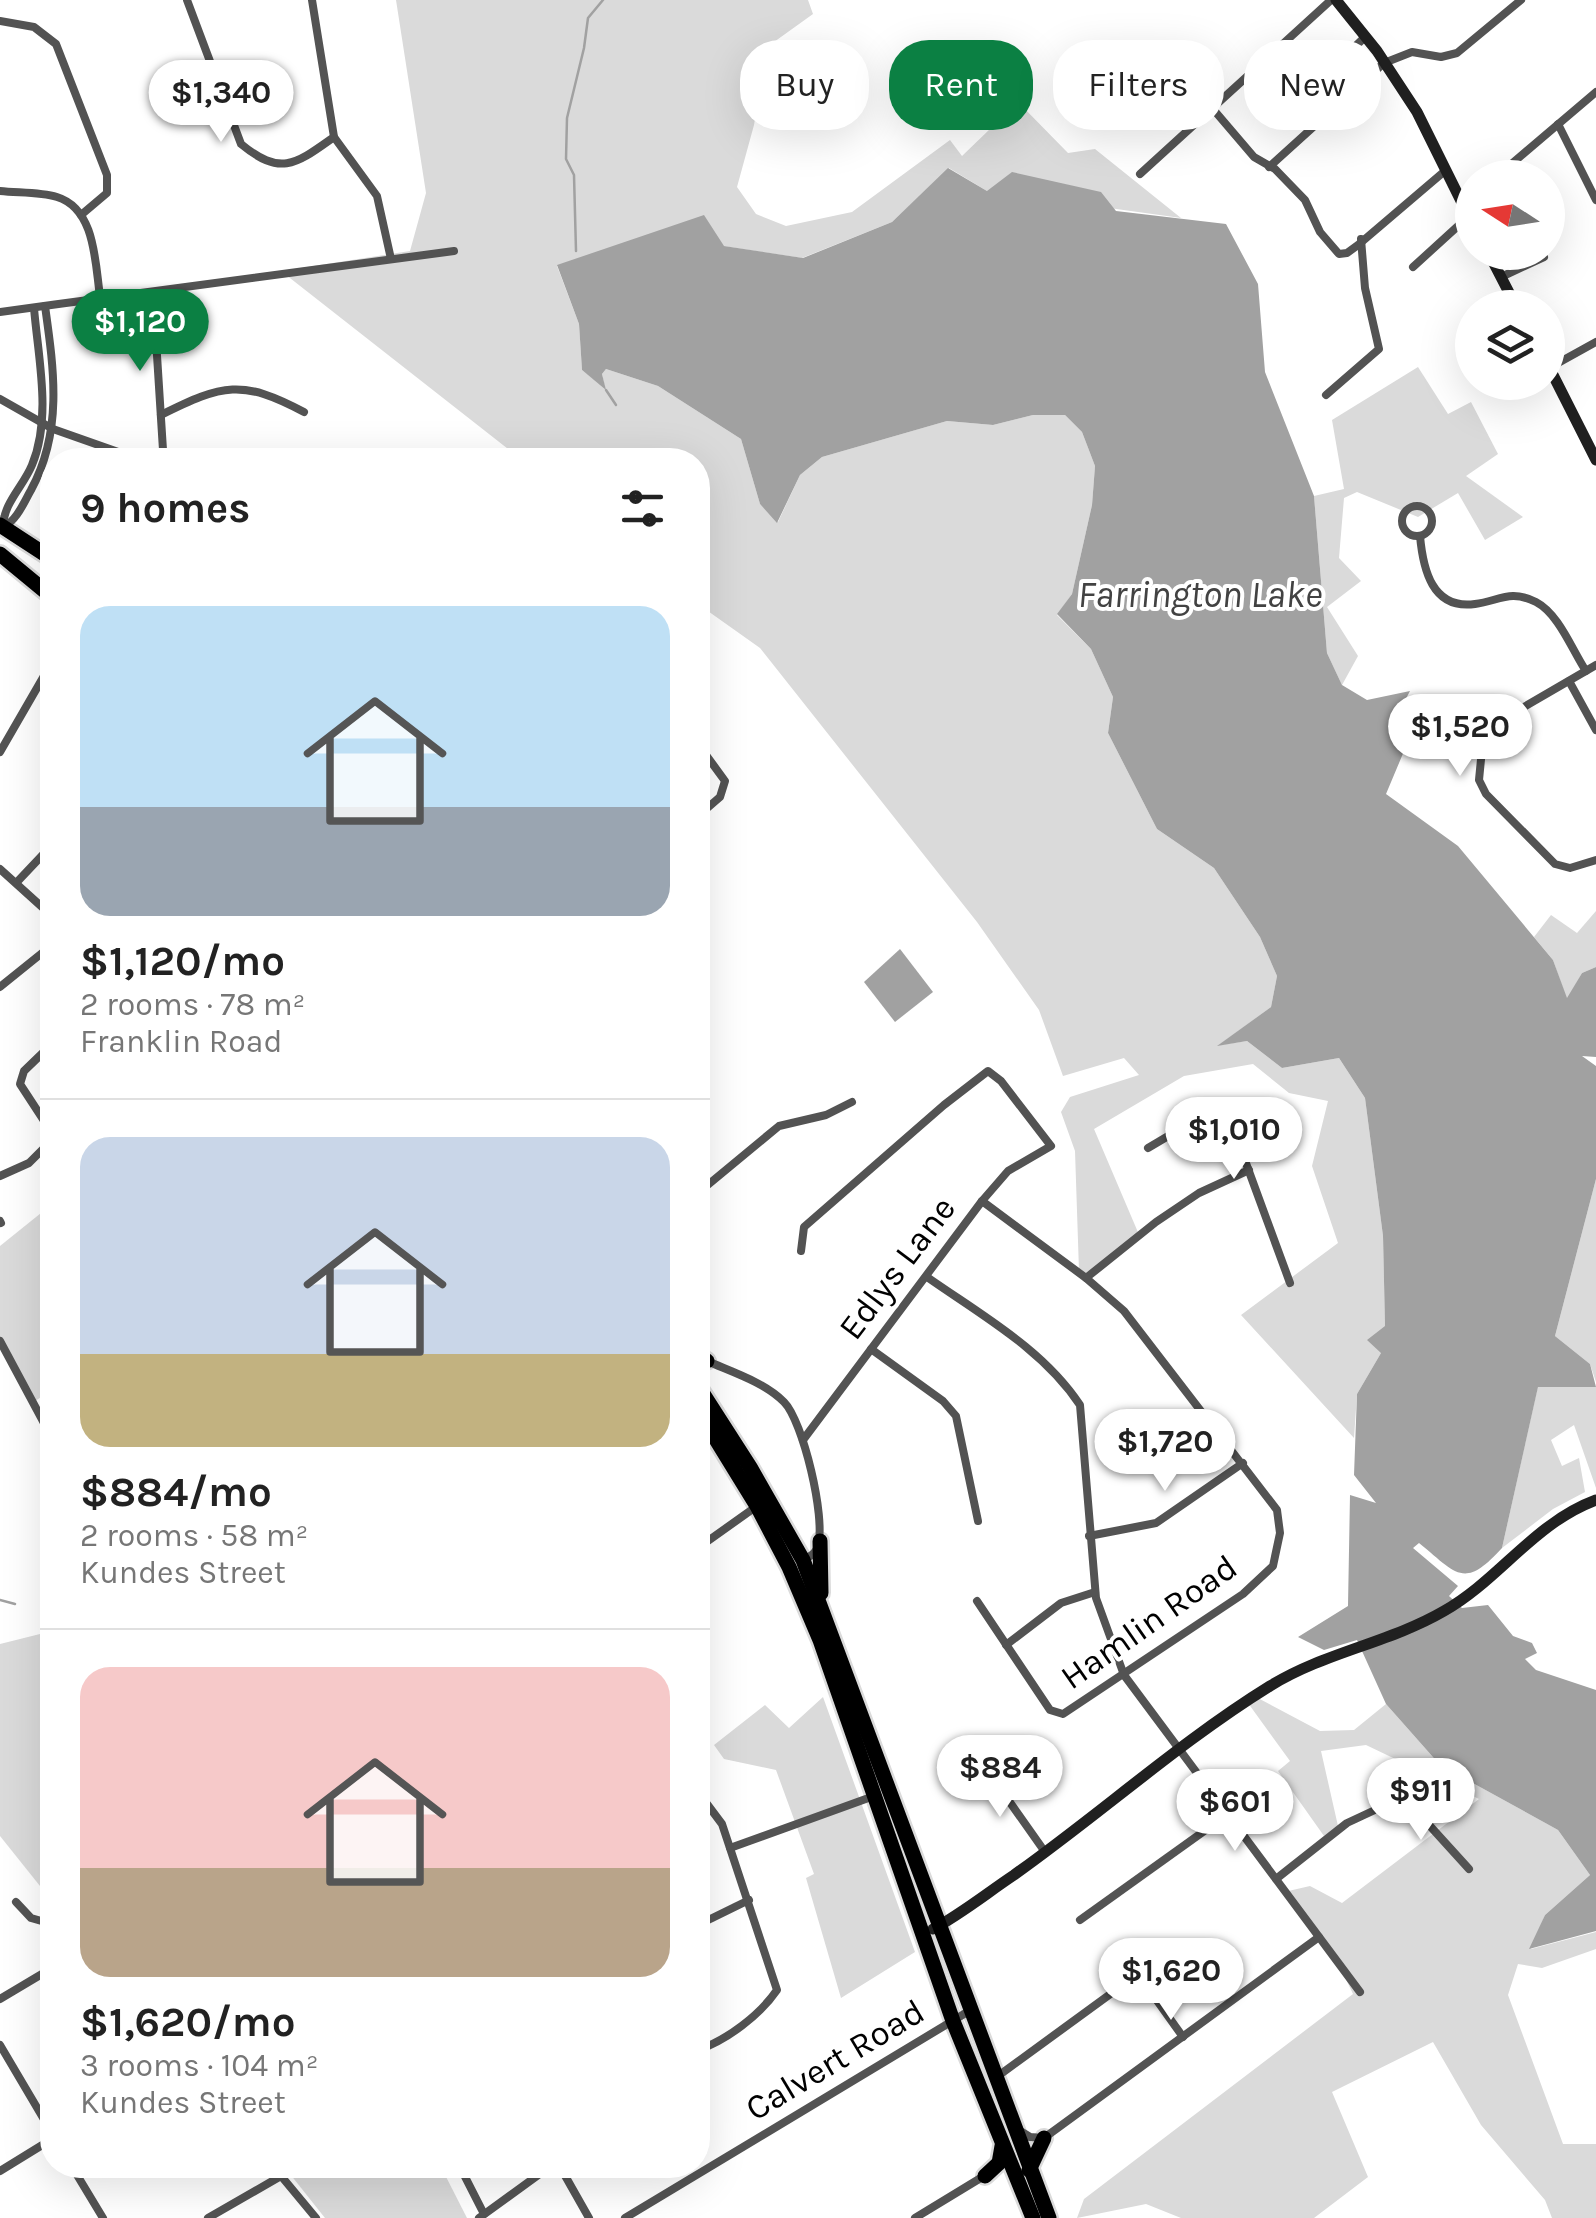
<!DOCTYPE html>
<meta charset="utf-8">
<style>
body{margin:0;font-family:Karla,sans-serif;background:#f2f2f2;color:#222;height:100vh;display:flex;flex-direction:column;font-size:38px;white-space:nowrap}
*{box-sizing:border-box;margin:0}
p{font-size:32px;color:#767676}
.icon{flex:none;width:55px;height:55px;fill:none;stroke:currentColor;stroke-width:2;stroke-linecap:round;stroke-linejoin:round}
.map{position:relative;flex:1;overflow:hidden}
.panel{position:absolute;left:40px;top:448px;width:670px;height:1730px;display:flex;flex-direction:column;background:#fff;border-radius:40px;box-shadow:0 10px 40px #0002}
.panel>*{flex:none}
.guide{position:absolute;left:740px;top:40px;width:705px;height:90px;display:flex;gap:20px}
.needle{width:65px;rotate:282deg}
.buttons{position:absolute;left:1455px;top:160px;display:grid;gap:20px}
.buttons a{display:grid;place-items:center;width:110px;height:110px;border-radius:50%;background:#fff;box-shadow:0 10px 40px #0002;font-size:50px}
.price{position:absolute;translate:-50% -85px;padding:0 22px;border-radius:35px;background:#fff;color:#222;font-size:32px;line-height:65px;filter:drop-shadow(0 2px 5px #0008)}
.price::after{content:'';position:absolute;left:50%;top:60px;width:30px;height:22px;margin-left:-15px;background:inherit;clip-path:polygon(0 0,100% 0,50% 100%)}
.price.current{background:#0b8043;color:#fff}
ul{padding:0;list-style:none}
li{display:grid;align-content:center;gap:20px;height:530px;padding:0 40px}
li+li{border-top:2px solid #e0e0e0}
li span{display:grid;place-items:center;height:310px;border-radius:30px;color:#555}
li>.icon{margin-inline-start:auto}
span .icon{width:180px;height:180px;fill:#fffc;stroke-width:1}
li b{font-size:42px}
h2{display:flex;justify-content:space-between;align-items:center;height:120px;padding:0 40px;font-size:42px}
.tag{padding:0 35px;border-radius:40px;background:#fff;box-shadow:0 10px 40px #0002;font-size:35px;line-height:90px}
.tag.current{background:#0b8043;color:#fff}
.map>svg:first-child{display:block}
</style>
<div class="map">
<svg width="1596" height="2218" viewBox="0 0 1596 2218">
<rect width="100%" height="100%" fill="#fff"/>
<!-- green -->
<g fill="#dadada">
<polygon points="396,0 808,0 813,14 767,47 754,125 737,187 756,214 786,226 852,212 950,140 962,156 1018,102 1068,153 1095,149 1181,218 987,191 949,168 892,222 802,258 723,246 704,216 557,266 579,324 582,370 605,388 602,374 606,369 658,386 741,439 760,504 778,522 800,475 822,457 947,421 993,425 1033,415 1065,415 1082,432 1095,466 1092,505 1072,594 1057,615 1091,649 1113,697 1108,733 1157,829 1214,868 1260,937 1277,976 1271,1007 1219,1045 1247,1041 1282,1068 1339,1058 1365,1098 1383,1236 1385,1326 1381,1353 1357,1394 1354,1438 1241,1315 1338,1243 1312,1166 1328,1101 1289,1093 1253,1064 1184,1076 1094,1129 1140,1237 1088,1277 1079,1271 1075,1151 1061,1112 1070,1097 1139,1075 1124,1058 1063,1076 1039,1010 977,922 760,648 698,604 698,460 522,460 281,271 410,251 426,193"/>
<polygon points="1418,367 1448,414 1471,402 1498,454 1466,476 1523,517 1485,540 1458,493 1418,517 1357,492 1344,498 1339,558 1361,581 1327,607 1358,656 1342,685 1327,653 1314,496 1344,489 1332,420"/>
<polygon points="1596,911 1596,967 1582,973 1567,1000 1553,960 1534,937 1551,915 1577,933"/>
<polygon points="1596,1179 1596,1382 1590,1364 1555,1336"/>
<polygon points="46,1209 52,1217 52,1390 32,1403 0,1345 0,1246"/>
<polygon points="1538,1386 1596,1387 1596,1488 1574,1425 1551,1440 1562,1466 1579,1458 1585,1492 1553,1509 1502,1548"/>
<polygon points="52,1631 52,1901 0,1836 0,1644"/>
<polygon points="823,1697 915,1952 841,1998 806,1878 814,1874 776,1770 724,1759 714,1745 765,1705 789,1728"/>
<polygon points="1256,1697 1320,1731 1354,1730 1386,1704 1440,1765 1558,1830 1590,1875 1545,1915 1531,1949 1596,1932 1596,1949 1542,1968 1518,1964 1508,1995 1563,2144 1596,2144 1596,2218 1552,2218 1545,2200 1481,2125 1433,2042 1332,2092 1368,2177 1314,2218 1181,2218 1146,2204 1077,2218 1084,2199 1353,1994 1331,1948 1284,1892 1310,1886 1342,1903 1479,1799 1366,1745 1321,1751 1338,1826 1324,1836 1278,1771 1290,1761 1248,1703"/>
<polygon points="304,2165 440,2165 467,2218 325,2218 290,2174"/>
</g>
<!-- water -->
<g fill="#a1a1a1">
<path d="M 948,168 L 987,191 L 1012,172 L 1101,192 L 1116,211 L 1226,224 L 1258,284 L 1265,372 L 1314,496 L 1327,653 L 1342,685 L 1367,700 L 1410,691 L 1399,712 L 1407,744 L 1386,794 L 1458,846 L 1553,960 L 1567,998 L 1582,973 L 1596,967 L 1596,1057 L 1582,1056 L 1596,1066 L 1596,1179 L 1555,1336 L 1590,1364 L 1596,1387 L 1538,1387 L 1502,1548 C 1464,1590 1457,1574 1419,1543 L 1413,1548 L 1458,1586 L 1449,1596 L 1462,1608 L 1488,1605 L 1513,1636 L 1532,1643 L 1537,1653 L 1525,1659 L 1536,1670 L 1596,1690 L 1596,1931 L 1529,1949 L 1545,1915 L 1590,1875 L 1558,1830 L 1440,1765 L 1386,1704 L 1357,1640 L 1324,1650 L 1298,1637 L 1348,1606 L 1350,1495 L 1376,1503 L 1354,1475 L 1357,1394 L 1381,1353 L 1367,1340 L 1385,1326 L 1383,1236 L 1365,1098 L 1339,1058 L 1282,1068 L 1247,1041 L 1217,1046 L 1271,1007 L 1277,976 L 1260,937 L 1214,868 L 1157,829 L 1108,733 L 1113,697 L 1091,649 L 1057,614 L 1072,594 L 1092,505 L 1095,466 L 1082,432 L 1065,415 L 1033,415 L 993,425 L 947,421 L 822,457 L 800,475 L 777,523 L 760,504 L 741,439 L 658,386 L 606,369 L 602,374 L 606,390 L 582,370 L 579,324 L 557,265 L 704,215 L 724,246 L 803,258 L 892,222 Z"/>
<polygon points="900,949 933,992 895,1022 864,982"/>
</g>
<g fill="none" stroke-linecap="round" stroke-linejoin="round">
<!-- stream -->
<g stroke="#a1a1a1" stroke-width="2.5">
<polyline points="576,251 574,175 566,159 567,118 584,48 588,18 603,0"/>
<polyline points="606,390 616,405"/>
<polyline points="0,1600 15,1604"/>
</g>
<defs>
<g id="highway">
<polyline points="0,525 52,559"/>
<polyline points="0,554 52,597"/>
<polyline points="698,1355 707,1361"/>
<polyline points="698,1386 750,1467 803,1560 1049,2218"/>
<polyline points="698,1410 757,1506 789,1567 820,1640 953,2021 1033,2218"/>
<polyline points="820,1541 821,1593"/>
<polyline points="1029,2170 1044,2138"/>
<polyline points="985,2176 999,2163 1002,2146"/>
</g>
</defs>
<!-- highway casing -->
<use href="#highway" stroke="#dbdbdb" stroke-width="20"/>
<!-- street -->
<g stroke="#535353" stroke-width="8">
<path d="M 187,0 L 241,144 C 281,177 296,164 334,137"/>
<polyline points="312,0 334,137 377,196 391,259"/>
<polyline points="0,21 34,27 56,44 107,175 107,193 81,215"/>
<polyline points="1152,57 1213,109 1254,157 1275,169 1305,200 1320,232 1339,254 1347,253 1358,245 1446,170"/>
<polyline points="1341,60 1365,37"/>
<polyline points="1558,124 1596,200"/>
<polyline points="1269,167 1384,63 1412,52 1441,57 1457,53 1521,0"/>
<polyline points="1140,174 1331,0"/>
<polyline points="1495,178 1596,92"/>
<path d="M 0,191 C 18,193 40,192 57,197 C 96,209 95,264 100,296"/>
<polyline points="1413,267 1469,216"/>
<polyline points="1501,277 1544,257"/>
<polyline points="153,292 163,450 161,460"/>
<path d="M 0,312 C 151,291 302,271 454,251"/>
<polyline points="1549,368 1596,342"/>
<polyline points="1326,395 1379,349 1365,288 1361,239"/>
<polyline points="0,399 53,429 141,460"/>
<path d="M 161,415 C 223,384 242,379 304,412"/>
<polyline points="362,460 379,454 385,460"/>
<circle cx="1417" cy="521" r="15"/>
<path d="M 4,527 C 18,518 23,504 31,490 C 63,431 54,370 45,306"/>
<path d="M 3,528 C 3,503 23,487 32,465 C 52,417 38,357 34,308"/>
<path d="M 1420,536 C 1423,569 1432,610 1475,604 C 1499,601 1510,589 1536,602 C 1559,614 1572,650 1586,671"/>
<polyline points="1596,665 1493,725 1482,749 1479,780 1486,794 1555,864 1570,868 1596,860"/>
<polyline points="1569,681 1596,730"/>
<polyline points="698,744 725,781 720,797 698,816"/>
<polyline points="0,752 52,662"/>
<polyline points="0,869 52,916"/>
<polyline points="17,882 52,845"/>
<polyline points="0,987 52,945"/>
<polyline points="52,1044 24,1071 20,1084 52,1133"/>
<polyline points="1148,1148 1202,1116 1227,1122 1236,1136 1290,1283"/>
<polyline points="0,1176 29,1163 52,1140"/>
<polyline points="698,1193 779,1126 826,1115 852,1102"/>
<polyline points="0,1221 1,1223"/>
<polyline points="801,1251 804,1227 944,1105 988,1071 1001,1081 1051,1146 1008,1171 982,1201 803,1440"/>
<path d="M 927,1277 C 981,1315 1043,1349 1080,1405 L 1096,1598 L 1124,1675 L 1360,1992"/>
<polyline points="1086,1278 1156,1222 1199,1193 1249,1170"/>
<polyline points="0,1341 52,1438"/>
<polyline points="871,1349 943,1401 956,1416 978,1521"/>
<path d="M 707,1361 C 732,1372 764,1382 784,1402 C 803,1421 826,1518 818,1545 C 816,1554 810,1556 802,1561"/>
<polyline points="1089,1536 1156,1523 1243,1463"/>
<polyline points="698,1548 757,1506"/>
<polyline points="977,1601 1050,1710 1063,1714 1243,1594 1273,1566 1280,1533 1277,1510 1124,1311 1086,1278 982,1201"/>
<polyline points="1006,1645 1061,1603 1095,1592"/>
<polyline points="985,1767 1045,1852"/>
<path d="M 698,1792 L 722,1824 L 777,1990 C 760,2015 727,2040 698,2050"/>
<polyline points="730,1848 874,1796"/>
<polyline points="1276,1879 1347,1823 1377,1809 1412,1817 1430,1826 1469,1869"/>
<polyline points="16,1902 31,1918 52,1924"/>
<polyline points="1080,1920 1228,1814"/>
<polyline points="698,1925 749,1900"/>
<polyline points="1138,1974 1183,2037"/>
<polyline points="0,1999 52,1968"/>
<polyline points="0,2045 52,2133"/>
<polyline points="998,2076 1168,1952"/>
<polyline points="1017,2129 1030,2137 1044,2138 1319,1937"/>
<polyline points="71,2165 103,2218"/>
<polyline points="272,2165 316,2218"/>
<polyline points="459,2165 484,2214"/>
<polyline points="559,2165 589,2218"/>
<polyline points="0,2171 52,2139"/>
<polyline points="208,2218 281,2176"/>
<polyline points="479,2218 552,2165"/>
<polyline points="625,2218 969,2011"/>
<polyline points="915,2218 984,2176"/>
</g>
<!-- secondary -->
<g stroke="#202020" stroke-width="11">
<polyline points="1336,0 1377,51 1417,112 1472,223"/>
<polyline points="1488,252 1517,308"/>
<polyline points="1548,365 1596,460"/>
<path d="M 933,1929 C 961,1914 987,1893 1014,1875 C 1100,1814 1181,1741 1270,1686 C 1325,1652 1389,1643 1444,1611 C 1499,1580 1534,1523 1596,1500"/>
</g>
<!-- highway -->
<use href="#highway" stroke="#000" stroke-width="15"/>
</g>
<g text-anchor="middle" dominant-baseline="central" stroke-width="8" stroke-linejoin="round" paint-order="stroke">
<!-- street labels -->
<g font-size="35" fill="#000" stroke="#fff">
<text transform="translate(897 1268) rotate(-53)">Edlys Lane</text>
<text transform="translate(1149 1622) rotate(-35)">Hamlin Road</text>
<text transform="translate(835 2060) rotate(-31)">Calvert Road</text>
</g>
<!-- water labels -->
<g font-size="38" font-style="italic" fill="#424242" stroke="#fff">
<text x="1200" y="594">Farrington Lake</text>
</g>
</g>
</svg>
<div class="buttons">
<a><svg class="needle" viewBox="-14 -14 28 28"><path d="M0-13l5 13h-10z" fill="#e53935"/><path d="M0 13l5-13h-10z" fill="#767676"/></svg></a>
<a><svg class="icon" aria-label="layers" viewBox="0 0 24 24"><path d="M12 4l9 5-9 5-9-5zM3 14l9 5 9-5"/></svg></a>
</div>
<b class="price" style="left:221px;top:145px">$1,340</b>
<b class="price current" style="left:140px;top:374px">$1,120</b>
<b class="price" style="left:1460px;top:779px">$1,520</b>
<b class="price" style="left:1234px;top:1182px">$1,010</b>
<b class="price" style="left:1165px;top:1494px">$1,720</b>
<b class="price" style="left:1000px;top:1820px">$884</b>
<b class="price" style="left:1421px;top:1843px">$911</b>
<b class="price" style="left:1235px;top:1854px">$601</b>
<b class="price" style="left:1171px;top:2023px">$1,620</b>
<div class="guide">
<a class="tag">Buy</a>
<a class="tag current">Rent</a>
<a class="tag">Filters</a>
<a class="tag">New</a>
</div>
<section class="panel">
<h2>9 homes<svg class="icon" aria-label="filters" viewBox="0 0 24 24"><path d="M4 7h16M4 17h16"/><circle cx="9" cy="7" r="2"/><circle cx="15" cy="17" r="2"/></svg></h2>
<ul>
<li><span style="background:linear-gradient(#bfe0f5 65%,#9aa5b1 0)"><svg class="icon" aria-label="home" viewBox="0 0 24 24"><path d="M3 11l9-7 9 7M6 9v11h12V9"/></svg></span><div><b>$1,120/mo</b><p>2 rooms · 78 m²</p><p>Franklin Road</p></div></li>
<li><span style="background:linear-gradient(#c9d6e8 70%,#c2b280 0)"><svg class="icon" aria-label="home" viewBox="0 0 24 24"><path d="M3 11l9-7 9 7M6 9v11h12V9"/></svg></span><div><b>$884/mo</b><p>2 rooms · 58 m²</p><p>Kundes Street</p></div></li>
<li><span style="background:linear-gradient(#f6c9c9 65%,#b9a48a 0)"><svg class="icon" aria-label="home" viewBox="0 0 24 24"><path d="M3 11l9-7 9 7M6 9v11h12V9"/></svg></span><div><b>$1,620/mo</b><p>3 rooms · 104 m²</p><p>Kundes Street</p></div></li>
</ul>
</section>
</div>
